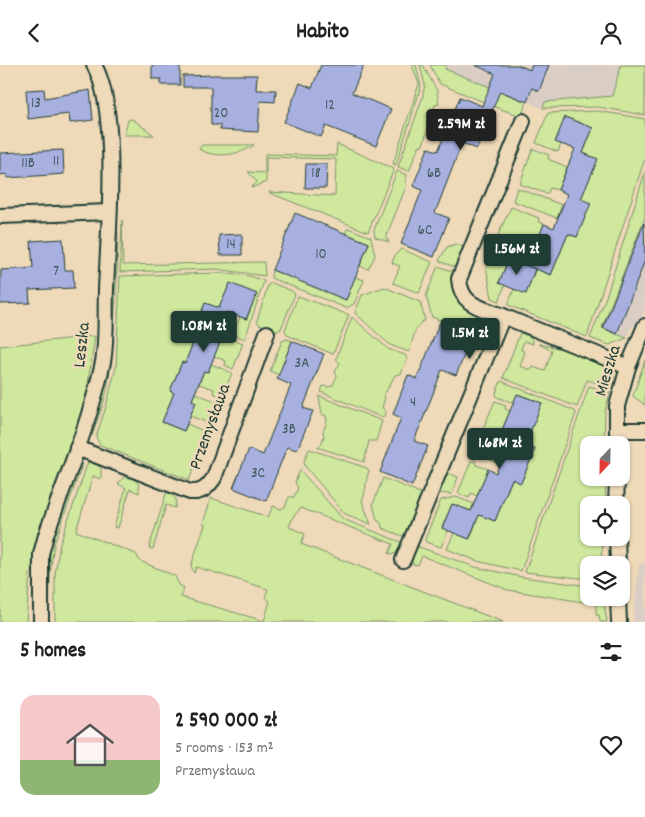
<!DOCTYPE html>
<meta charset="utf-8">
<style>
body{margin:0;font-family:Dekko,sans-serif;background:#f6f6f6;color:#202124;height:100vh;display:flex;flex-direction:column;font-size:19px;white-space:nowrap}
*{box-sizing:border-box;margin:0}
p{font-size:16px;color:#757577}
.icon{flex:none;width:28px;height:28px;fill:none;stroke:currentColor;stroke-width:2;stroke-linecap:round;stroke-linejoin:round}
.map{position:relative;height:557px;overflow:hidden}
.panel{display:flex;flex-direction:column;background:#fff;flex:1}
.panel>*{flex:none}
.needle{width:32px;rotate:202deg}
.tools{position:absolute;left:580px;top:371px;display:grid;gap:10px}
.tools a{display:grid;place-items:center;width:50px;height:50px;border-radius:10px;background:#fff;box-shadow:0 1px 4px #0004;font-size:25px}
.price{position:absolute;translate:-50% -42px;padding:0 11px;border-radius:5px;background:#1f3d34;color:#fff;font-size:16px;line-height:32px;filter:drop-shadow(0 1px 2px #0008)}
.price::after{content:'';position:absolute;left:50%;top:30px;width:15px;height:11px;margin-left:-8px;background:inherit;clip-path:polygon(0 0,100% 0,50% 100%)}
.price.current{background:#222;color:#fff}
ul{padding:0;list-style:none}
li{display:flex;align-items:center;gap:15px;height:125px;padding:0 20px}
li+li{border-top:1px solid #e0e0e0}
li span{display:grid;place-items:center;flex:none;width:140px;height:100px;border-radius:15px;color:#555}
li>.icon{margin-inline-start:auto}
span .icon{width:60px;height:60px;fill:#fffc;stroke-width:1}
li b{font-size:21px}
h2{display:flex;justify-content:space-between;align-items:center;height:60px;padding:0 20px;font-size:21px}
header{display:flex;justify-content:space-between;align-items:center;height:65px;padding:0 20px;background:#fff;font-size:22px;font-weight:800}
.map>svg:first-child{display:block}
</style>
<header><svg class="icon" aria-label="back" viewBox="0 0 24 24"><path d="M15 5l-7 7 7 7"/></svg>Habito<svg class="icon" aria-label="person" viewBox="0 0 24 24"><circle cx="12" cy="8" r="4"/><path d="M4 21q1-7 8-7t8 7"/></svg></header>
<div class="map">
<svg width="645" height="557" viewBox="0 0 645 557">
<rect width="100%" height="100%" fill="#eed9b8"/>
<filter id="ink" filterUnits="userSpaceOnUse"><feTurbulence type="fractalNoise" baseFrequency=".02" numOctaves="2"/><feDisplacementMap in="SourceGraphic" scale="10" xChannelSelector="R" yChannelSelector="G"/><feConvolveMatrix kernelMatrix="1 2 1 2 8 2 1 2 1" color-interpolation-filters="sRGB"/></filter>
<g filter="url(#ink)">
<!-- built -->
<g fill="#d9cdc4">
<polygon points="446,0 621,0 612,31 545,37 543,43 445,4"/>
<polygon points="645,152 645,244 637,262 632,260 627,273 602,263"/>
<polygon points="645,498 645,557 633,557 639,499"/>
</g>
<!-- green -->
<g fill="#d0e89d" stroke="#789268">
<polygon points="412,0 416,0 421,22 396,100 393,99 419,19"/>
<polygon points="420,0 423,0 437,26 439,39 435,40 423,80 419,81 409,106 398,102 422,34 425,20"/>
<polygon points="430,0 446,0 445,4 490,22 484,37 440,19"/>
<polygon points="621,0 645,0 645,50 598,42 543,43 545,37 612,31"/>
<polygon points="496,25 527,37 521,51 492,41"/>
<polygon points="598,46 645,54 645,93 587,272 508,240 514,224 526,228 536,204 551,210 568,169 577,172 590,139 581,134 597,94 583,88 593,63 561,79 558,87 536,78 548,48"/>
<polygon points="132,54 154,70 124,70 128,55"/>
<polygon points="337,79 394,104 368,167 270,128 269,127 335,131 336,94 266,92 266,117 251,123 257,117 248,107 265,108 265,89 336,91"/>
<path d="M 202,80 L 254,80 C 240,90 215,94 199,84 Z"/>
<polygon points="534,84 549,90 548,94 567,102 558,125 550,123 547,129 520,119 532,85"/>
<polygon points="397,106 407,110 405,117 407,119 386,172 389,177 375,172 374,165"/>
<polygon points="645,107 645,152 602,263 627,273 609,280 590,273 606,232"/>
<polygon points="517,123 562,140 557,153 513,136"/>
<polygon points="511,142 539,153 538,156 544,159 534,185 515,177 513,182 496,174"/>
<path d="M 116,155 C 122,165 112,300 108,319 C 105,337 98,354 92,371 L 110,301 Z"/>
<polygon points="122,155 123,200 264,197 265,211 216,204 120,207"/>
<polygon points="348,163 371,172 375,191 368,204 360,201 369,178 345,168"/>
<polygon points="456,179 463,182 455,202 439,196 447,182"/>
<polygon points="495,181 511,188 499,217 505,220 499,236 492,233 486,201"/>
<polygon points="401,184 432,197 419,228 393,218 400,201 392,198 395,190"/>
<polygon points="438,201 454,207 452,212 454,223 481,247 487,263 483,272 432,252 426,231"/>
<polygon points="272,205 346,235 355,212 364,215 354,239 346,243 271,213"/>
<polygon points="217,208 250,211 264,216 245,274 233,269 240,252 247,254 256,229 230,219 219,243 205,238 194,266 197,268 185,298 182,297 170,326 174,328 162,357 184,366 187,359 208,368 189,415 100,380 96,372 106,342 116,302 120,211"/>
<polygon points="272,218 292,226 295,229 281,264 277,266 259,259 257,256 268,220"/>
<path d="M 384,222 L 420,237 L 425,255 C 414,259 413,277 409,287 L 390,280 L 355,248 L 362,230 Z"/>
<polygon points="298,231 349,250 333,289 287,270 285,265"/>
<polygon points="352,252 388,284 405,290 407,294 401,309 395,310 384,330 385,333 382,342 386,347 384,351 381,352 321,327 323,321 329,322 333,320 337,311 335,307 340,298 336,294"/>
<path d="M 520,268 L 531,272 L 533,277 L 533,279 L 524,276 L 521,285 L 525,287 L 520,301 L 531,305 L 533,302 L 545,306 L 552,286 L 539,279 C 563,284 594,290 613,309 L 614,313 L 610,322 L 587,315 L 577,342 L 503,313 Z"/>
<polygon points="218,269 243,278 233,304 225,300 226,296 214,291"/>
<polygon points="95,271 85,339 50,433 30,508 26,557 0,557 0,281"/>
<polygon points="287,274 292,276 279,310 270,306 282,276"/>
<polygon points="645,295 645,340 633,331"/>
<polygon points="211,299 232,308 222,332 213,328 214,324 199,319 204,306 208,307"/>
<polygon points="501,316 575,346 576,348 521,506 477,496 447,484 454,468 470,474 479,450 495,456 512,414 521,418 534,385 525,380 541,338 518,329 514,338 497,332 496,328"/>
<polygon points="589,321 610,327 605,347 604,380 589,380 589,412 605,413 606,440 589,440 589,472 604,473 600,497 597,497 597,500 589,500 589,514 525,507"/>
<polygon points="195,328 220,338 210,364 205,362 206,357 190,351 196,337 192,335"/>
<polygon points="319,331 382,356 376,376 369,376 364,397 317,382 321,380 324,371 323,367 327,356 326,351 322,349"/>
<polygon points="495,336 506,340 505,344 510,346 500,370 489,366 487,371 481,368"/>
<polygon points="481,376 505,385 499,399 474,387 477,378"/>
<path d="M 309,384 L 367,403 L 369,406 C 365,416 367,425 362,436 L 371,459 L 345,449 L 305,401 L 304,396 Z"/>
<polygon points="471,396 475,396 476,400 488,404 477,431 471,428 469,433 458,428"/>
<polygon points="88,397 98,400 101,404 101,414 93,411 76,466 136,489 140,496 175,511 179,520 184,523 181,532 264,556 270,536 265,532 268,524 196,502 194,508 191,501 205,460 203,459 211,433 268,452 273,441 281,444 285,442 289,432 294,432 298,423 295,417 300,405 343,454 403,478 398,488 389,489 393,479 301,443 293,452 289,462 305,469 301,479 503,557 55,557 55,509 60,479"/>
<polygon points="83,398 54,479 50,509 49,557 50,483 79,402"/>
<polygon points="448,408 458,412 452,429 436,428 445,409"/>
<polygon points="124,412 134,414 139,420 139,428 130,424 118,463 114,462 126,423 118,419"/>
<polygon points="383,413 423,429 405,472 382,463 381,458 377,455 373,439"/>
<polygon points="167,426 176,434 175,443 166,440 153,484 149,483"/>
<polygon points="456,432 474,439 471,446 452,439 442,463 448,466 441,482 426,477 425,474 441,435"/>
<polygon points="419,482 475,502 522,512 581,520 589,526 589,532 596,533 604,539 607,557 600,557 599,550 596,550 596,539 508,525 422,491 418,500 413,499 411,493 414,484"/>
</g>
<!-- building -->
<g fill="#a8b0e0" stroke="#1f3d34">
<polygon points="152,0 180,0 180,20 161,20 161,14 152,14"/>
<polygon points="321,0 364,0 352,28 391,44 376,81 326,61 321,72 284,57 300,18 312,23"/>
<polygon points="475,0 518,0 530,5 532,0 549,0 539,26 532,23 527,37 500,26 477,84 462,78 435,148 449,153 434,192 401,179 422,125 413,121 428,83 438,86 460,32 482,41 495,9"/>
<polygon points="216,10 257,10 256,25 276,25 275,37 260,36 258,67 220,65 220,60 211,60 211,22 183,22 183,11"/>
<polygon points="44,24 45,33 90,25 93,55 70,58 69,49 28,54 26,25"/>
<polygon points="565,52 593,63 583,88 598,94 581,134 591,138 577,172 568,169 551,210 528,201 544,159 554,163 567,129 558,125 575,84 555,77"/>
<polygon points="63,85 64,109 7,113 7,109 0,110 0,88"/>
<polygon points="306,99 327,99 326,123 305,123"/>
<polygon points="295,148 369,178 346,235 272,205"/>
<polygon points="644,158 645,195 617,269 603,263"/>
<polygon points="242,169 242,190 220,190 219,170"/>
<polygon points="63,174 65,205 73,205 74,223 29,225 30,238 0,239 1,205 33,203 31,176"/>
<polygon points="509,193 535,204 526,229 499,218"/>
<polygon points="230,218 257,229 246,254 227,247 216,275 220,277 208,307 204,306 192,335 196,337 184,366 162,357 174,328 170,326 182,297 185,298 197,268 194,267 205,238 219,243"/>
<polygon points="439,259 472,272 456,310 442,305 427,344 414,376 428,381 412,421 380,407 401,353 393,349 408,310 417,314"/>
<polygon points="292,276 324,289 303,343 313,346 297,385 287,382 266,436 233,423 249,384 263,390 291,320 277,314"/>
<polygon points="517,329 542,338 525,380 535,384 521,418 512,414 495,456 479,450 469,474 442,463 452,439 471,446 488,404 496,408 509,374 500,370"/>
</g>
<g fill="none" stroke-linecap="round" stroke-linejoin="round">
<defs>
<g id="minor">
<polyline points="0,151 109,147"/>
<path d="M 503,251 C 480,242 461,241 459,214 L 523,56"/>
<polyline points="617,365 645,365"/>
<polyline points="617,380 617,341 628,302 645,261"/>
<path d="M 77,383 L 190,427 C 202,428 207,423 214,413 L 267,268"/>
<polyline points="616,440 617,412"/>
<polyline points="617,472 618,500"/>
<polyline points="403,495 503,251 628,302"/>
<polyline points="618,532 619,557"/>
<path d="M 41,557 L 41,489 L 46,470 C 66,413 90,357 103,297 C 107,275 105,248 106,225 C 108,171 120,45 94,0"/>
</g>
</defs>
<!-- minor casing -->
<use href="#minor" stroke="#1f3d34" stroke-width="18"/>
<!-- minor -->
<use href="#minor" stroke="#eed9b8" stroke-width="14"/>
</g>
</g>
<g text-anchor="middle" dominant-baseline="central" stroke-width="5" stroke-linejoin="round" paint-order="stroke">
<!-- number labels -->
<g font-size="15" fill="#415a5f">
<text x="36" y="39">13</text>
<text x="330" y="41">12</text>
<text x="221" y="49">20</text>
<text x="56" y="97">11</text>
<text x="28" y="99">11B</text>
<text x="316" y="109">18</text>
<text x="434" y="109">6B</text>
<text x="425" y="166">6C</text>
<text x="231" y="180">14</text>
<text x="321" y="190">10</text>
<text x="56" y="207">7</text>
<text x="302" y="299">3A</text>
<text x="413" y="338">4</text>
<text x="289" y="365">3B</text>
<text x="258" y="409">3C</text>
</g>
<!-- street labels -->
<g font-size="18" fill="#1f3d34" stroke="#eed9b8">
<text transform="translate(83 280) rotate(-84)">Leszka</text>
<text transform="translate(609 306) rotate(-73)">Mieszka</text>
<text transform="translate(211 362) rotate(-70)">Przemysława</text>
</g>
</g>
</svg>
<div class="tools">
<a><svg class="needle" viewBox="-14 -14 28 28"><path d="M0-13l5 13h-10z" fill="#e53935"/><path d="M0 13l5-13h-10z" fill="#757577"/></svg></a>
<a><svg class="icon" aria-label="locate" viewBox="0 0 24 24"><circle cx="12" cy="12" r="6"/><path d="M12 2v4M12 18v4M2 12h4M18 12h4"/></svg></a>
<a><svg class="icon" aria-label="layers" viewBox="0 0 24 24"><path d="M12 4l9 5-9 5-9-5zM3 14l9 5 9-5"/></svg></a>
</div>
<b class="price current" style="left:461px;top:86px">2.59M zł</b>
<b class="price" style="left:517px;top:211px">1.56M zł</b>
<b class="price" style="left:204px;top:288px">1.08M zł</b>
<b class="price" style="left:470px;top:295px">1.5M zł</b>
<b class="price" style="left:500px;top:405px">1.68M zł</b>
</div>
<section class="panel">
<h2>5 homes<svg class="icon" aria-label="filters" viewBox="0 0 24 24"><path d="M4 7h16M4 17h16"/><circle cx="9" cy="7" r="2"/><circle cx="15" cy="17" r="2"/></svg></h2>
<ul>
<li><span style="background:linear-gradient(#f6c9c9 65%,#8fb573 0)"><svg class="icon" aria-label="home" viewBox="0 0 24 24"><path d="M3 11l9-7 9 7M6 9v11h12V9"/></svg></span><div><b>2 590 000 zł</b><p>5 rooms · 153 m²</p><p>Przemysława</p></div><svg class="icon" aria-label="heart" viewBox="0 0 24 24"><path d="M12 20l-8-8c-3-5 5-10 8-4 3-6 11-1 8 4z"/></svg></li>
</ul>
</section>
